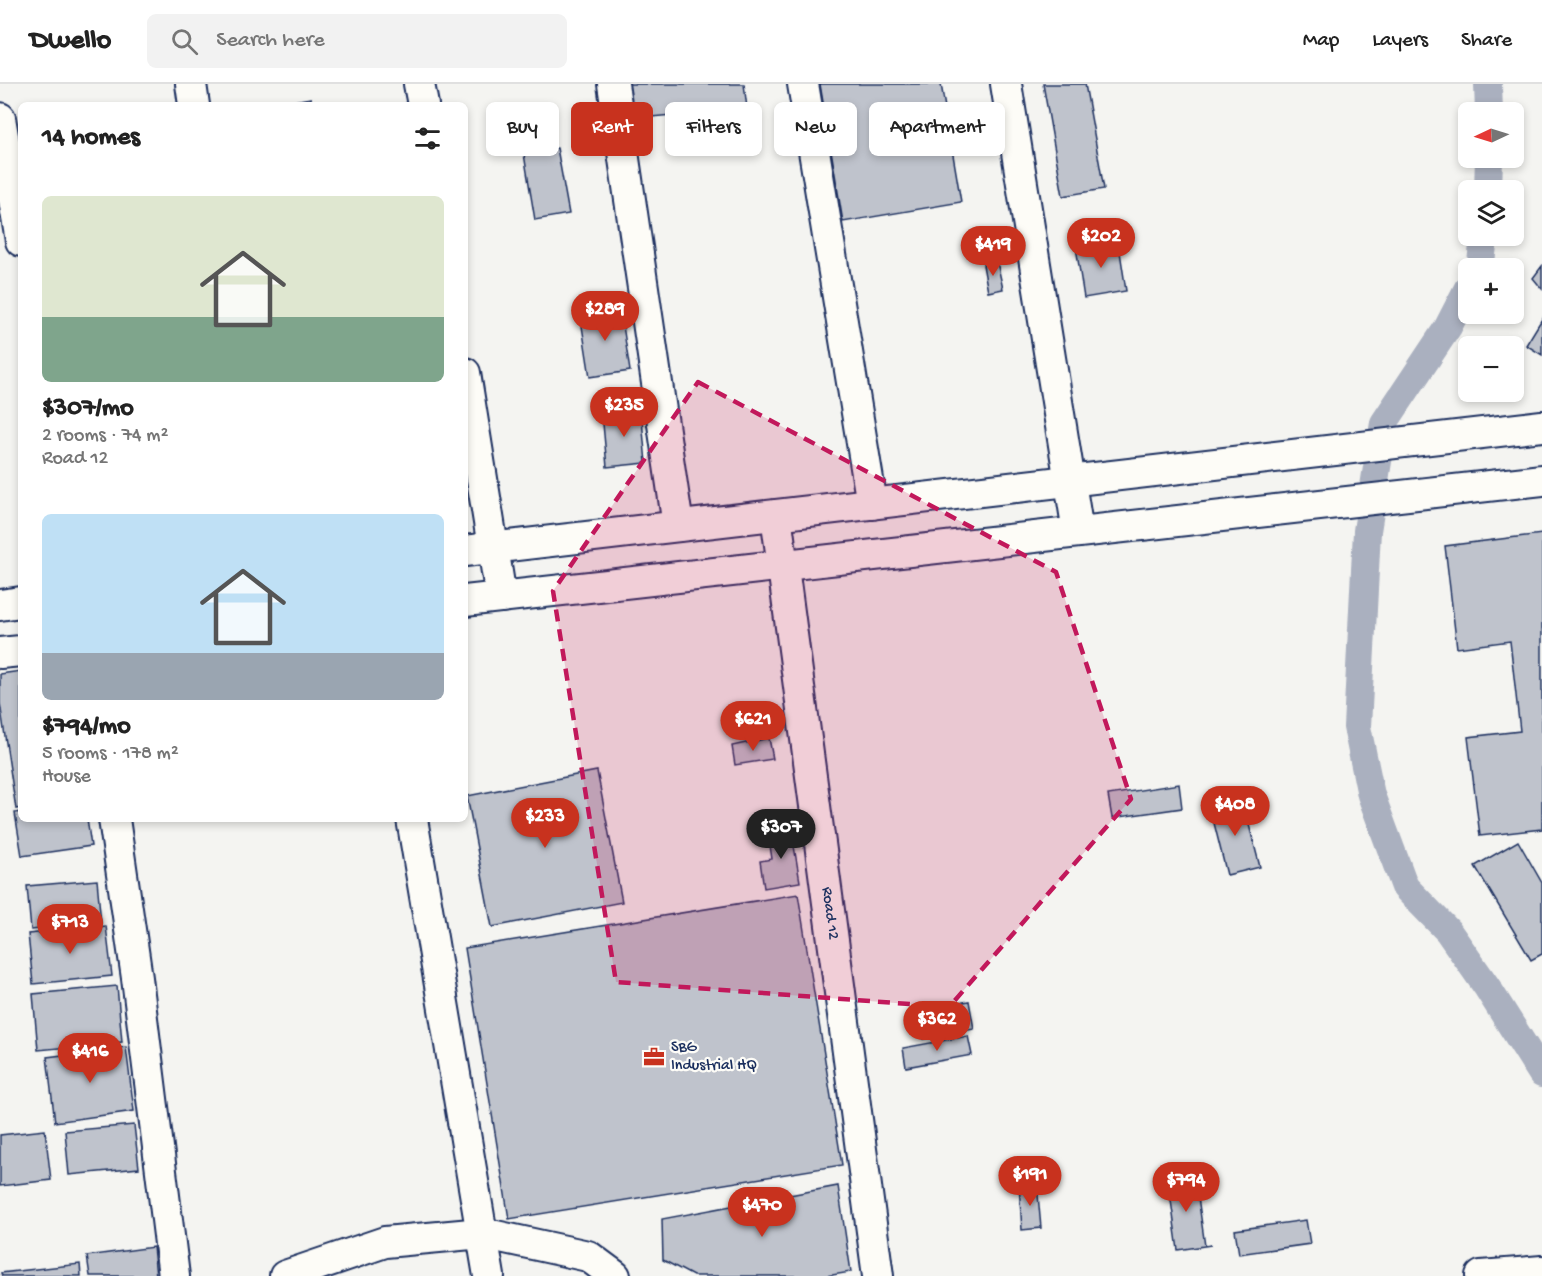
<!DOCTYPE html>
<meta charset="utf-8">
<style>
body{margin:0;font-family:"Gochi Hand",sans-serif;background:#f2f2f2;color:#222;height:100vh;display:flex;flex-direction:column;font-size:22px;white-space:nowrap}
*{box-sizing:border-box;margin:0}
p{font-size:20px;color:#767676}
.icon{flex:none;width:33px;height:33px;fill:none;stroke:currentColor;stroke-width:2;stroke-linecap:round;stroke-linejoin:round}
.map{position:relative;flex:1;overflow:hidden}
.details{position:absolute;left:18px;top:18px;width:450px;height:720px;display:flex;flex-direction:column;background:#fff;border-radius:9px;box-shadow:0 3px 9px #0003}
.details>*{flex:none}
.guide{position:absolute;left:486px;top:18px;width:570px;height:54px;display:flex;gap:12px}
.needle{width:39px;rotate:266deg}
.controls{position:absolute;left:1458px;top:18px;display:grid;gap:12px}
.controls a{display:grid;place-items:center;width:66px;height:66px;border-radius:9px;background:#fff;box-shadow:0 3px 9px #0003;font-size:30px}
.price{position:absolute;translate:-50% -51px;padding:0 14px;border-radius:21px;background:#c8321e;color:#fff;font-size:20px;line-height:39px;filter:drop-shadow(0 2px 3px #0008)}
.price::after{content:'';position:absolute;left:50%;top:36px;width:18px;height:14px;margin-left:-9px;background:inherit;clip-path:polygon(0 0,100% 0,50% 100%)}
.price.on{background:#222;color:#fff}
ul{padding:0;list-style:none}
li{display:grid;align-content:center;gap:12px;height:318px;padding:0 24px}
li span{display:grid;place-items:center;height:186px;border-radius:9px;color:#555}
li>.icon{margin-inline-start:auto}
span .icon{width:108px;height:108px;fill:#fffc;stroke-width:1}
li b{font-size:26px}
h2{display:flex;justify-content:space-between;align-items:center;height:72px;padding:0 24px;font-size:26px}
.chip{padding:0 21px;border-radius:9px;background:#fff;box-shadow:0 3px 9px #0003;font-size:21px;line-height:54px}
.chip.on{background:#c8321e;color:#fff}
header{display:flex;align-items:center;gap:36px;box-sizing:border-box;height:84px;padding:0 30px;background:#fff;border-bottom:2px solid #e0e0e0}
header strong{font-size:28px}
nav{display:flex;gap:33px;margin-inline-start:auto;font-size:21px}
.search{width:420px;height:54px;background:#f2f2f2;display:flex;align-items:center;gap:15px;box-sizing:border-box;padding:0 21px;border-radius:9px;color:#767676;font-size:22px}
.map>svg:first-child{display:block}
</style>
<header>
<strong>Dwello</strong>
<div class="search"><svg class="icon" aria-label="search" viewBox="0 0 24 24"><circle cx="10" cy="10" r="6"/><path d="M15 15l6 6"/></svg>Search here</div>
<nav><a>Map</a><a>Layers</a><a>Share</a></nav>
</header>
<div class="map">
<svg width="1542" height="1192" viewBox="0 0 1542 1192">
<rect width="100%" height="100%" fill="#f4f4f1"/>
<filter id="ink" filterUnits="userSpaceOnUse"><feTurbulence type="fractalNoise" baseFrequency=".0167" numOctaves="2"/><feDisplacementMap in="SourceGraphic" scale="12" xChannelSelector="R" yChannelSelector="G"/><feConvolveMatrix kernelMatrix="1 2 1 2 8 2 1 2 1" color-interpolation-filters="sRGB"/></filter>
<g filter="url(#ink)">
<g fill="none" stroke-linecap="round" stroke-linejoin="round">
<!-- canal -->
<g stroke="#aab0bf" stroke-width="28">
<polyline points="1488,0 1489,28"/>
<polyline points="1488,106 1489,74"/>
<polyline points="1479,184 1481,179 1484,152"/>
<polyline points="1468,204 1448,243 1384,339 1367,447 1357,643 1371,711 1405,803 1448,847 1487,903 1542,990"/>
</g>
</g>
<!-- building -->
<g fill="#bfc3cc" stroke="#1b2f5e" stroke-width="1.5">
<polygon points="626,0 744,0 747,24 630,35"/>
<polygon points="820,0 941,0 961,118 843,138"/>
<polygon points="1043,0 1085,0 1104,105 1063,112"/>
<polygon points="311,14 312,21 272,21"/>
<polygon points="557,64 569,130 535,136 524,70"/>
<polygon points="1118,155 1126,207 1084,214 1076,163"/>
<polygon points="997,178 1003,205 988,208 983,181"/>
<polygon points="1542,182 1542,205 1533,194"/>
<polygon points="620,222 630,287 590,293 580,229"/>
<polygon points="1542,235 1542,271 1526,261"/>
<polygon points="641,325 646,379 607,383 602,329"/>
<polygon points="1542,450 1542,745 1480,752 1468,653 1520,647 1510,557 1457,564 1445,462"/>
<polygon points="21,587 21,724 16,725 0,619 0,590"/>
<polygon points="769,654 773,675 735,681 732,662"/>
<polygon points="597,687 622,818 492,843 467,712"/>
<polygon points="1179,700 1182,724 1112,734 1108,711"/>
<polygon points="1242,714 1260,783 1227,791 1210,723"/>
<polygon points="21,728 21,735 87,735 91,762 22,772 15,729"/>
<polygon points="791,744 800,798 764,804 760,777 772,775 768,748"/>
<polygon points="1518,757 1542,799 1542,870 1531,876 1475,782"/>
<polygon points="97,796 101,839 31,846 27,802"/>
<polygon points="798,810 842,1081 509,1135 465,864"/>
<polygon points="106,842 112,892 33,900 28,850"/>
<polygon points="117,902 122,958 38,966 33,910"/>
<polygon points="969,917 974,945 923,955 917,927"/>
<polygon points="968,952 972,971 906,983 903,964"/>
<polygon points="126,963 134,1027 55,1038 47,973"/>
<polygon points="134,1041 139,1084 69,1091 65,1047"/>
<polygon points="45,1046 51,1096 0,1102 0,1051"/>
<polygon points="1195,1092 1205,1162 1211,1161 1178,1166 1168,1095"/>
<polygon points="1037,1100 1041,1144 1022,1146 1019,1101"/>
<polygon points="838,1102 851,1188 826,1192 693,1192 663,1176 662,1135"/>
<polygon points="1306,1136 1310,1160 1239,1170 1235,1146"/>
<polygon points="153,1163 156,1192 90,1192 87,1172"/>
<polygon points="80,1180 81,1192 2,1192 1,1189"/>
</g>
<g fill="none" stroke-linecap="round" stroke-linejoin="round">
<defs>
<g id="minor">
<polyline points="191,0 194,21"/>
<polyline points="419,0 423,21"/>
<polyline points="613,0 678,442"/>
<polyline points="803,0 872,420"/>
<polyline points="1006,0 1078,448"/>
<polyline points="0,34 21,157"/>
<polyline points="465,289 501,513"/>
<path id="s1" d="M 776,431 L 878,1192"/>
<polyline points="465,467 1542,342"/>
<polyline points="465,517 1542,396"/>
<polyline points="0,521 21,518"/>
<polyline points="0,569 21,567"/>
<polyline points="114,735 137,894 174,1192"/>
<polyline points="412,735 489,1192"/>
<polyline points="285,1192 385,1158 482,1149 588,1172 615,1192"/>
<polyline points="1481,1192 1542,1187"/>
</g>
</defs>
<!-- minor casing -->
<use href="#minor" stroke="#1b2f5e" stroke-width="34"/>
<!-- minor -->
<use href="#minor" stroke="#fdfcf7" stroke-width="30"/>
</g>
</g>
<!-- marked area -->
<path fill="#c2185b" fill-opacity="0.2" stroke="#c2185b" stroke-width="4.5" stroke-dasharray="12 8" stroke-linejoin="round" d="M 698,298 L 1056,488 L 1131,715 L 949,923 L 616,898 L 553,507 Z"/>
<!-- icons -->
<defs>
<symbol id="office-bare" viewBox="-9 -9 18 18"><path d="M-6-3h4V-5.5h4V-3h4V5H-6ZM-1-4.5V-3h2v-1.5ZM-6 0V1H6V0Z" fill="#c8321e" stroke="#fdfcf7" stroke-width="2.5" paint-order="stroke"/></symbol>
</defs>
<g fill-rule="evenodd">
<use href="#office-bare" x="639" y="958" width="30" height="30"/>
</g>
<g text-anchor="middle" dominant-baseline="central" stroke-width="4.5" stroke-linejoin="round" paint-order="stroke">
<!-- street labels -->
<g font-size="16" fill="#1b2f5e" stroke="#fdfcf7">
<text stroke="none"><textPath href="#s1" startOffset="402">Road 12</textPath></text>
</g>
<!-- poi labels -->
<g font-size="16" fill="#1b2f5e" stroke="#fdfcf7" text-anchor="start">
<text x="671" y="964">SBG<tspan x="671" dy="18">Industrial HQ</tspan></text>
</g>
</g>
</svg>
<div class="controls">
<a><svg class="needle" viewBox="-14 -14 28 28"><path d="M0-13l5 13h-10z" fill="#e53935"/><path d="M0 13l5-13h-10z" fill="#767676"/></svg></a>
<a><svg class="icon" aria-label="layers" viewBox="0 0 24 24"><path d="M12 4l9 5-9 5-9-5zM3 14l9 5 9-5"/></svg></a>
<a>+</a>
<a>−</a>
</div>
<b class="price" style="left:1101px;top:185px">$202</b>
<b class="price" style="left:993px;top:193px">$419</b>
<b class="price" style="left:605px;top:258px">$289</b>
<b class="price" style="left:624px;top:354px">$235</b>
<b class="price" style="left:753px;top:668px">$621</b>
<b class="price" style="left:1235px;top:753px">$408</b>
<b class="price" style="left:545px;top:765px">$233</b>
<b class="price on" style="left:781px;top:776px">$307</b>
<b class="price" style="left:70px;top:871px">$713</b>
<b class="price" style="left:937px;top:968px">$362</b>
<b class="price" style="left:90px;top:1000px">$416</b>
<b class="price" style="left:1030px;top:1123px">$191</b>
<b class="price" style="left:1186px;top:1129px">$794</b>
<b class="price" style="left:762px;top:1154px">$470</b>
<div class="guide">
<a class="chip">Buy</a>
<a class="chip on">Rent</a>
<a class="chip">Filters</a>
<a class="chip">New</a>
<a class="chip">Apartment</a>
</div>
<section class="details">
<h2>14 homes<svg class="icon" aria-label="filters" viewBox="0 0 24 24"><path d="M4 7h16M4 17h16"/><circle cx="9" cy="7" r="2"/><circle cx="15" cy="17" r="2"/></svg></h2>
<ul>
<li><span style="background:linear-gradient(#dfe7d0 65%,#7fa58c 0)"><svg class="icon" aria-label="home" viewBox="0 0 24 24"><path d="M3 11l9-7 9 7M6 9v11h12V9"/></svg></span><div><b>$307/mo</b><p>2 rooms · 74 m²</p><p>Road 12</p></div></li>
<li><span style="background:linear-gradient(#bfe0f5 75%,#9aa5b1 0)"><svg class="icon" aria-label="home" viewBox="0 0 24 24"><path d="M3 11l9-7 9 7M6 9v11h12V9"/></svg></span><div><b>$794/mo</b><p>5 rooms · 178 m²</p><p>House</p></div></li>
</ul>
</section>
</div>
